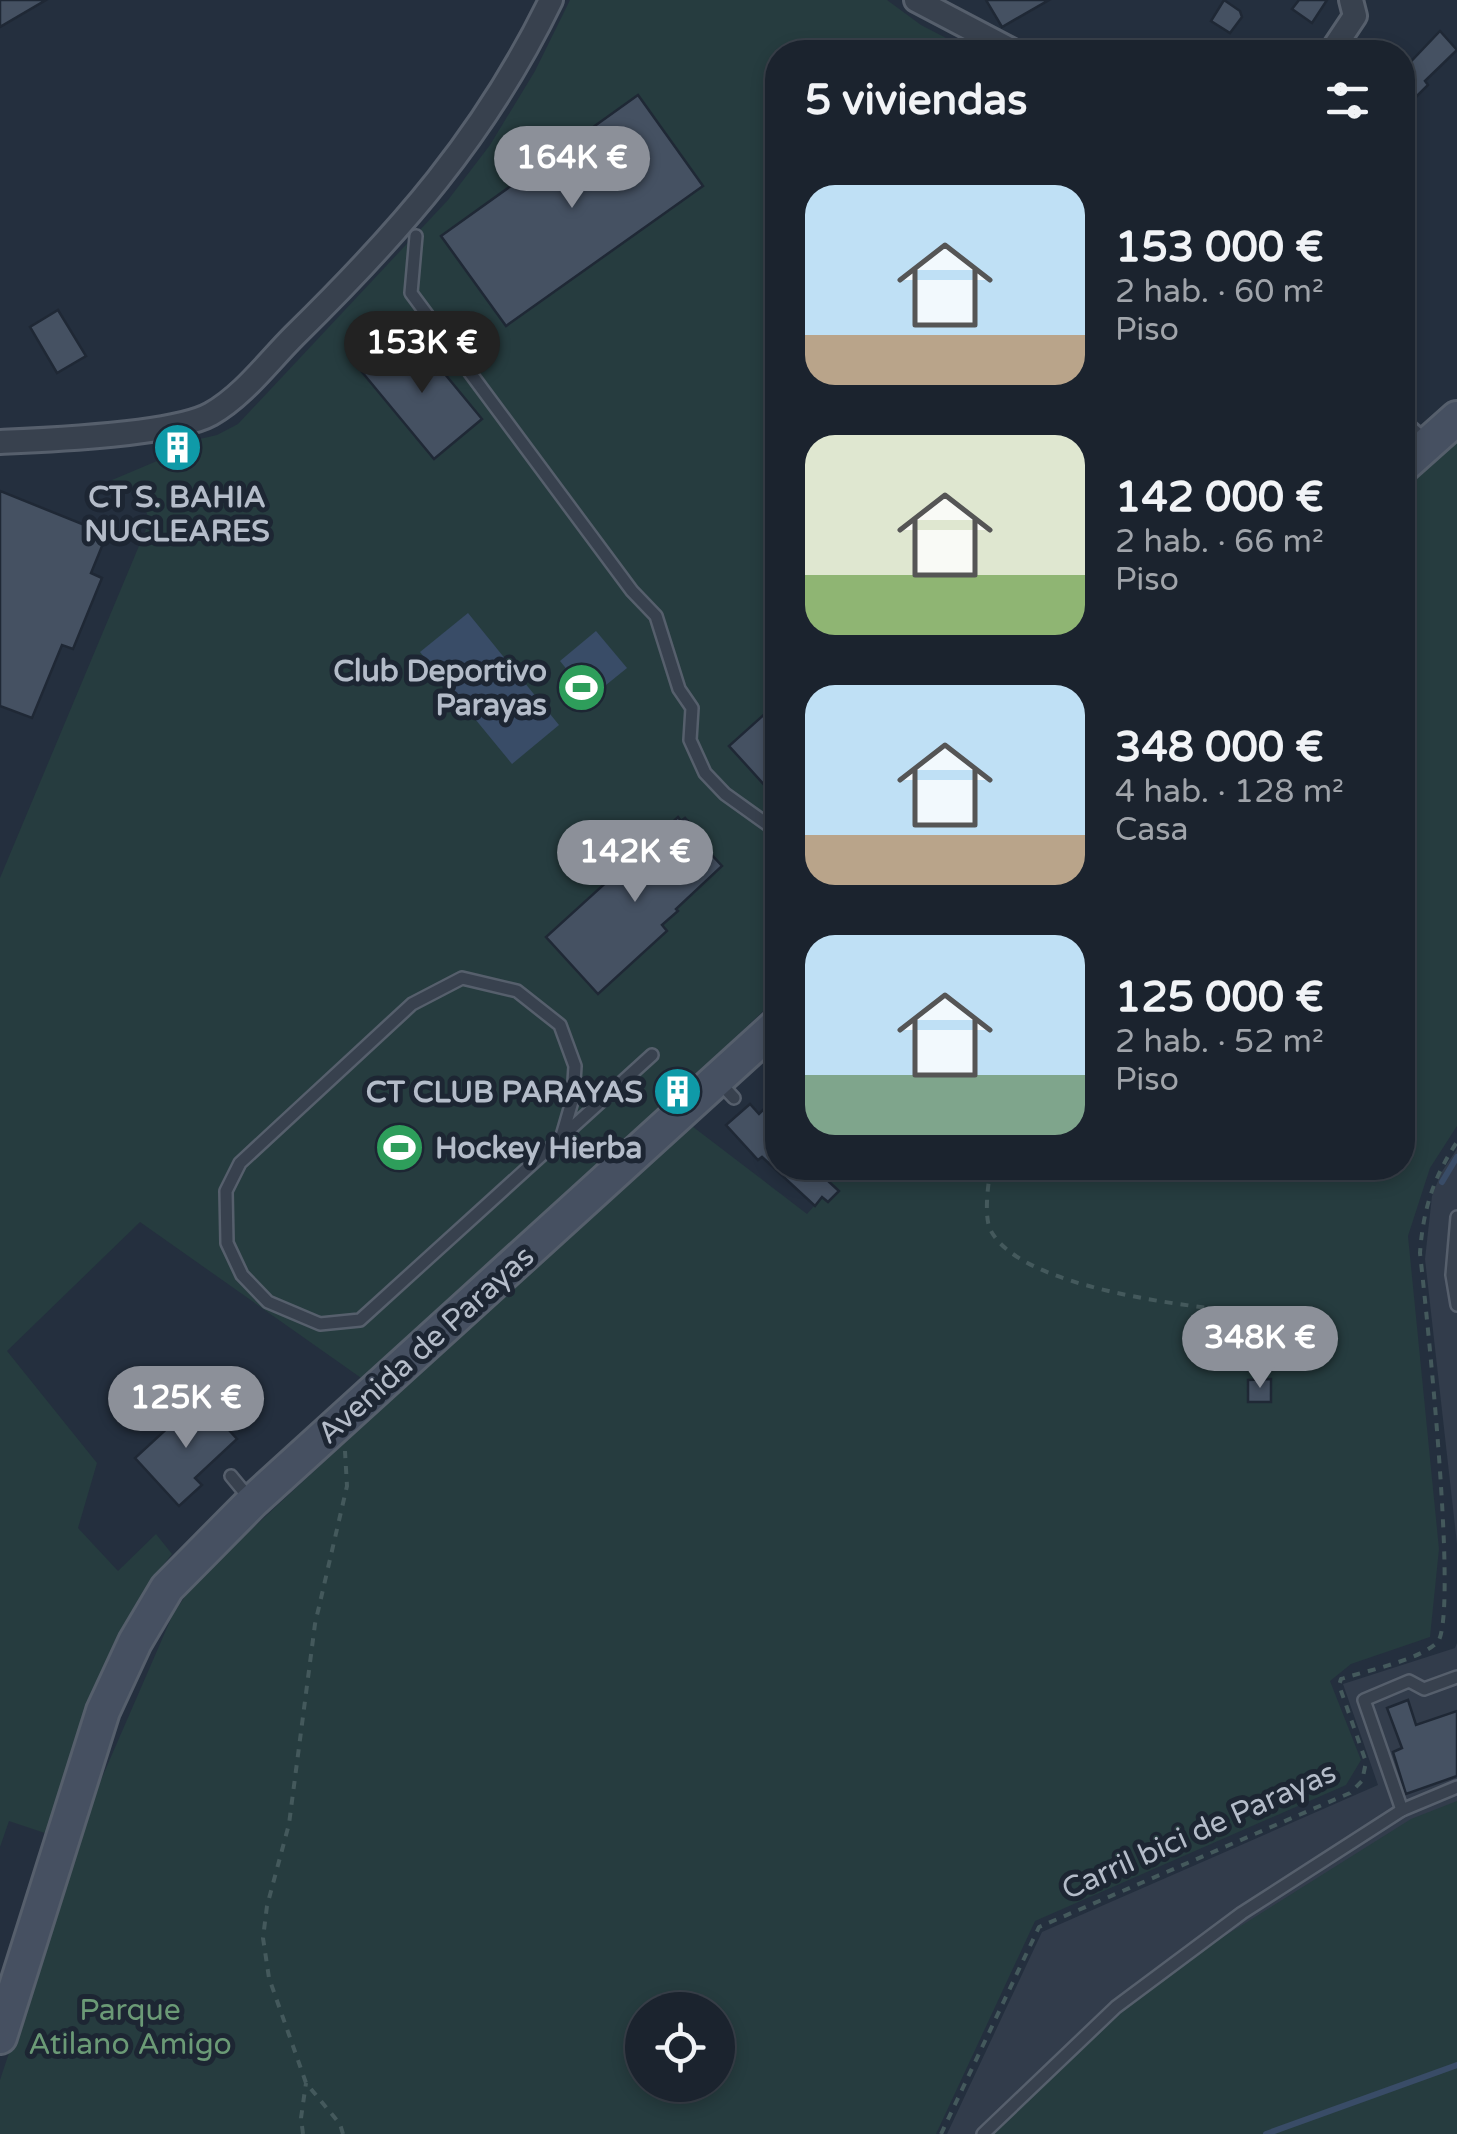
<!DOCTYPE html>
<html lang="es">
<meta charset="utf-8">
<style>
body{margin:0;font-family:"Varela Round",sans-serif;background:#282f3a;color:#f1f3f6;height:100vh;display:flex;flex-direction:column;font-size:38px;white-space:nowrap}
*{box-sizing:border-box;margin:0}
p{font-size:32px;color:#a0a4aa}
.icon{flex:none;width:55px;height:55px;fill:none;stroke:currentColor;stroke-width:2;stroke-linecap:round;stroke-linejoin:round}
.map{position:relative;flex:1;overflow:hidden}
.sheet{position:absolute;left:765px;top:40px;width:650px;height:1140px;display:flex;flex-direction:column;background:#1b232e;border-radius:40px;box-shadow:0 5px 15px #0003,0 0 0 2px #39404a}
.sheet>*{flex:none}
.controls{position:absolute;left:625px;top:1992px;display:grid;gap:20px}
.controls a{display:grid;place-items:center;width:110px;height:110px;border-radius:50%;background:#1b232e;box-shadow:0 5px 15px #0003,0 0 0 2px #39404a;font-size:50px}
.price{position:absolute;translate:-50% -85px;padding:0 22px;border-radius:35px;background:#8c9099;color:#fff;font-size:32px;line-height:65px;filter:drop-shadow(0 2px 5px #0008)}
.price::after{content:'';position:absolute;left:50%;top:60px;width:30px;height:22px;margin-left:-15px;background:inherit;clip-path:polygon(0 0,100% 0,50% 100%)}
.price.selected{background:#222;color:#fff}
ul{padding:0;list-style:none}
li{display:flex;align-items:center;gap:30px;height:250px;padding:0 40px}
li span{display:grid;place-items:center;flex:none;width:280px;height:200px;border-radius:30px;color:#555}
li>.icon{margin-inline-start:auto}
span .icon{width:120px;height:120px;fill:#fffc;stroke-width:1}
li b{font-size:42px}
h2{display:flex;justify-content:space-between;align-items:center;height:120px;padding:0 40px;font-size:42px}
.map>svg:first-child{display:block}
</style>
<div class="map">
<svg width="1457" height="2134" viewBox="0 0 1457 2134">
<rect width="100%" height="100%" fill="#242f3e"/>
<!-- airport -->
<g fill="#323c4b">
<polygon points="1457,1149 1457,1544 1425,1259 1432,1196 1441,1173"/>
<polygon points="1457,1643 1457,2134 947,2134 1042,1932 1378,1785 1343,1684 1455,1648"/>
</g>
<!-- green -->
<g fill="#263c3f" fill-rule="evenodd">
<path d="M 570,0 L 887,0 L 921,25 L 973,52 L 778,52 L 777,998 L 685,1085 L 687,1091 L 364,1380 L 140,1222 L 7,1351 L 97,1463 L 78,1528 L 118,1571 L 156,1534 L 172,1554 C 102,1640 82,1731 51,1835 L 9,1821 L 0,1847 L 0,878 L 149,522 C 145,499 132,491 112,480 L 183,450 L 182,443 L 217,435 L 238,424 L 448,200 L 490,145 L 535,71 Z"/>
<path d="M 1457,441 L 1457,1126 L 1430,1168 L 1408,1236 L 1439,1549 L 1430,1637 L 1351,1664 L 1330,1681 L 1361,1760 L 1346,1785 L 1035,1921 L 936,2134 L 0,2134 L 0,2080 L 97,1789 L 173,1614 L 195,1582 L 688,1123 L 807,1214 L 822,1197 L 828,1202 L 838,1191 L 814,1168 L 1402,1168 L 1403,489 ZM 642,2010 L 718,2010 L 718,2085 L 642,2085 Z"/>
<polygon points="1457,1801 1457,2134 993,2134 1089,2038 1185,1961 1411,1819"/>
</g>
<!-- water -->
<g fill="#394c67">
<polygon points="468,613 559,725 512,764 420,652"/>
<polygon points="596,631 627,668 590,698 560,661"/>
</g>
<g fill="none" stroke-linecap="round" stroke-linejoin="round">
<!-- stream -->
<g stroke="#394c67" stroke-width="6">
<polyline points="1442,1182 1457,1157"/>
<polyline points="1266,2134 1457,2065"/>
</g>
</g>
<!-- building -->
<g fill="#455162" stroke="#1f2835" stroke-width="2.5">
<polygon points="0,0 46,0 0,27"/>
<polygon points="986,0 1049,0 1002,27"/>
<polygon points="1224,0 1240,11 1242,17 1230,33 1211,21"/>
<polygon points="1299,0 1327,0 1312,23 1292,9"/>
<polygon points="1440,31 1457,50 1425,81 1428,85 1402,111 1402,71"/>
<polygon points="638,95 703,186 506,326 441,236"/>
<polygon points="58,310 86,356 57,373 30,327"/>
<polygon points="411,333 482,419 434,459 362,372"/>
<polygon points="0,491 107,534 91,573 102,578 73,649 62,645 32,718 0,706"/>
<polygon points="778,702 778,800 729,746"/>
<polygon points="678,817 681,821 685,818 703,837 699,841 722,866 676,909 678,911 662,925 667,931 598,994 546,937"/>
<polygon points="750,1104 759,1114 769,1104 778,1112 778,1168 814,1168 839,1191 828,1202 822,1197 815,1206 762,1157 758,1160 726,1125"/>
<polygon points="1271,1379 1271,1402 1248,1402 1248,1380"/>
<polygon points="200,1398 237,1439 195,1478 202,1485 179,1506 135,1458"/>
<polygon points="1408,1700 1416,1725 1457,1711 1457,1776 1406,1794 1393,1752 1402,1748 1387,1708"/>
</g>
<g fill="none" stroke-linecap="round" stroke-linejoin="round">
<defs>
<g id="lane">
<polyline points="416,236 411,293 632,591 656,616 679,689 692,708 690,740 705,773 725,794 778,832"/>
<polyline points="720,1083 734,1098"/>
<polyline points="562,1136 573,1098 575,1066 560,1025 517,991 462,978 412,1004 240,1163 226,1191 227,1243 242,1275 268,1302 320,1324 360,1320 652,1055"/>
<polyline points="1457,1217 1452,1275 1457,1305"/>
<polyline points="231,1476 250,1499"/>
<polyline points="1402,1810 1364,1700 1409,1681 1424,1689 1457,1677"/>
<polyline points="983,2134 1116,2007 1242,1913 1402,1810 1457,1787"/>
</g>
<g id="street">
<polyline points="916,0 1015,52"/>
<polyline points="1331,52 1355,16 1351,0"/>
<polyline points="1402,427 1425,447"/>
<path d="M 0,442 C 46,440 174,435 211,414 C 243,396 268,362 294,336 C 400,232 485,136 551,0"/>
</g>
<g id="secondary">
<polyline points="1402,467 1457,418"/>
<polyline points="0,2037 103,1711 135,1642 167,1588 252,1502 778,1024"/>
</g>
</defs>
<!-- lane casing -->
<use href="#lane" stroke="#565f6c" stroke-width="16"/>
<!-- street casing -->
<use href="#street" stroke="#565f6c" stroke-width="28"/>
<!-- secondary casing -->
<use href="#secondary" stroke="#565f6c" stroke-width="38"/>
<!-- path -->
<g stroke="#44595c" stroke-width="4" stroke-dasharray="8 8" stroke-linecap="butt">
<path d="M 991,1168 C 988,1183 984,1215 990,1229 C 1018,1288 1189,1307 1249,1312 L 1275,1344"/>
<polyline points="303,2134 301,2118 306,2083"/>
<polyline points="343,2134 340,2124 306,2083 269,1978 263,1938 267,1906 289,1824 315,1624 347,1486 345,1451"/>
<path d="M 941,2134 L 1039,1927 L 1350,1793 L 1362,1781 L 1366,1762 L 1339,1685 L 1341,1679 C 1365,1671 1425,1659 1439,1640 C 1457,1599 1427,1317 1420,1253 C 1423,1210 1433,1178 1457,1142"/>
</g>
<!-- lane -->
<use href="#lane" stroke="#38414e" stroke-width="11"/>
<!-- street -->
<use href="#street" stroke="#38414e" stroke-width="22"/>
<!-- secondary -->
<use href="#secondary" stroke="#465061" stroke-width="32"/>
</g>
<!-- icons -->
<defs>
<symbol id="building-disc" viewBox="-11 -11 22 22"><circle r="9.5" fill="#0f9aa8" stroke="#1d2633"/><path d="M-4-6H4V6H1V3H-1V6H-4ZM-2.5-4.3h1.7v1.8h-1.7ZM.8-4.3h1.7v1.8H.8ZM-2.5-1h1.7V.8h-1.7ZM.8-1h1.7V.8H.8Z" fill="#fff"/></symbol>
<symbol id="stadium-disc" viewBox="-11 -11 22 22"><circle r="9.5" fill="#2e9e5b" stroke="#1d2633"/><path d="M0-5a6.5 5 0 1 0 0 10a6.5 5 0 1 0 0-10ZM-3.5-1.8h7v3.6h-7Z" fill="#fff"/></symbol>
</defs>
<g fill-rule="evenodd">
<use href="#building-disc" x="150" y="420" width="55" height="55"/>
<use href="#stadium-disc" x="554" y="660" width="55" height="55"/>
<use href="#building-disc" x="650" y="1064" width="55" height="55"/>
<use href="#stadium-disc" x="372" y="1120" width="55" height="55"/>
</g>
<g text-anchor="middle" dominant-baseline="central" stroke-width="10" stroke-linejoin="round" paint-order="stroke">
<!-- poi labels -->
<g font-size="30" font-weight="bold" fill="#b4bcc9" stroke="#1d2633" text-anchor="end">
<text x="177" y="497" text-anchor="middle">CT S. BAHIA<tspan x="177" dy="34">NUCLEARES</tspan></text>
<text x="547" y="671">Club Deportivo<tspan x="547" dy="34">Parayas</tspan></text>
<text x="643" y="1092">CT CLUB PARAYAS</text>
<text x="435" y="1148" text-anchor="start">Hockey Hierba</text>
</g>
<!-- street labels -->
<g font-size="30" fill="#b4bcc9" stroke="#1d2633">
<text transform="translate(426 1345) rotate(-42)">Avenida de Parayas</text>
<text transform="translate(1199 1831) rotate(-24)">Carril bici de Parayas</text>
</g>
<!-- park labels -->
<g font-size="30" fill="#6b9a76" stroke="#1d2633">
<text x="130" y="2010">Parque<tspan x="130" dy="34">Atilano Amigo</tspan></text>
</g>
</g>
</svg>
<div class="controls">
<a><svg class="icon" aria-label="locate" viewBox="0 0 24 24"><circle cx="12" cy="12" r="6"/><path d="M12 2v4M12 18v4M2 12h4M18 12h4"/></svg></a>
</div>
<b class="price" style="left:572px;top:211px">164K €</b>
<b class="price selected" style="left:422px;top:396px">153K €</b>
<b class="price" style="left:635px;top:905px">142K €</b>
<b class="price" style="left:1260px;top:1391px">348K €</b>
<b class="price" style="left:186px;top:1451px">125K €</b>
<section class="sheet">
<h2>5 viviendas<svg class="icon" aria-label="filters" viewBox="0 0 24 24"><path d="M4 7h16M4 17h16"/><circle cx="9" cy="7" r="2"/><circle cx="15" cy="17" r="2"/></svg></h2>
<ul>
<li><span style="background:linear-gradient(#bfe0f5 75%,#b9a48a 0)"><svg class="icon" aria-label="home" viewBox="0 0 24 24"><path d="M3 11l9-7 9 7M6 9v11h12V9"/></svg></span><div><b>153 000 €</b><p>2 hab. · 60 m²</p><p>Piso</p></div></li>
<li><span style="background:linear-gradient(#dfe7d0 70%,#8fb573 0)"><svg class="icon" aria-label="home" viewBox="0 0 24 24"><path d="M3 11l9-7 9 7M6 9v11h12V9"/></svg></span><div><b>142 000 €</b><p>2 hab. · 66 m²</p><p>Piso</p></div></li>
<li><span style="background:linear-gradient(#bfe0f5 75%,#b9a48a 0)"><svg class="icon" aria-label="home" viewBox="0 0 24 24"><path d="M3 11l9-7 9 7M6 9v11h12V9"/></svg></span><div><b>348 000 €</b><p>4 hab. · 128 m²</p><p>Casa</p></div></li>
<li><span style="background:linear-gradient(#bfe0f5 70%,#7fa58c 0)"><svg class="icon" aria-label="home" viewBox="0 0 24 24"><path d="M3 11l9-7 9 7M6 9v11h12V9"/></svg></span><div><b>125 000 €</b><p>2 hab. · 52 m²</p><p>Piso</p></div></li>
</ul>
</section>
</div>
